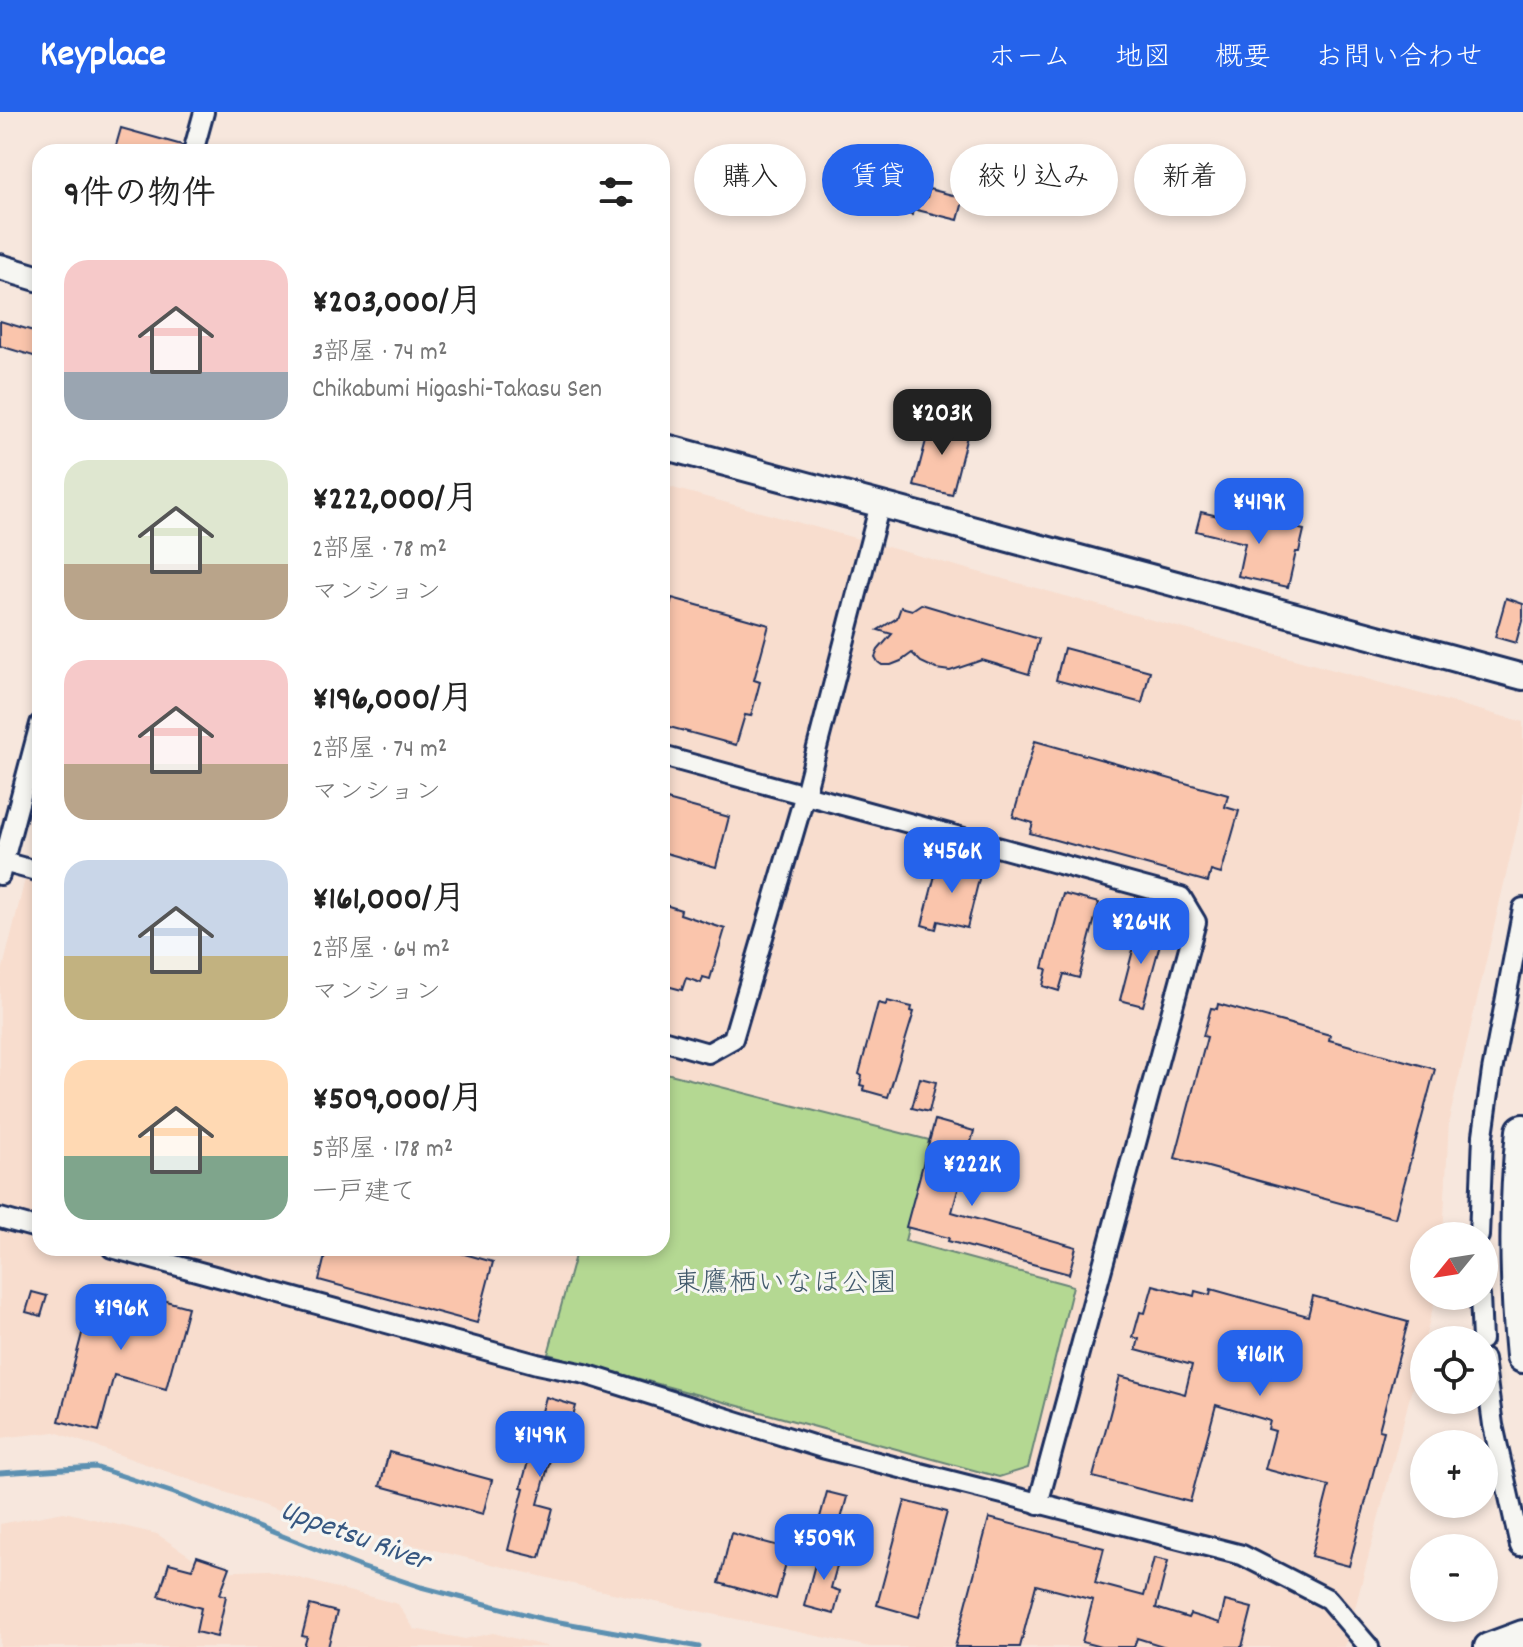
<!DOCTYPE html>
<html lang="ja">
<meta charset="utf-8">
<style>
body{margin:0;font-family:Dekko,"Klee One",sans-serif;background:#f6f6f6;color:#222;height:100vh;display:flex;flex-direction:column;font-size:30px;white-space:nowrap}
*{box-sizing:border-box;margin:0}
p{font-size:26px;color:#767676}
.icon{flex:none;width:44px;height:44px;fill:none;stroke:currentColor;stroke-width:2;stroke-linecap:round;stroke-linejoin:round}
.map{position:relative;flex:1;overflow:hidden}
.drawer{position:absolute;left:32px;top:32px;width:638px;height:1112px;display:flex;flex-direction:column;background:#fff;border-radius:24px;box-shadow:0 4px 12px #0003}
.drawer>*{flex:none}
.top-card{position:absolute;left:694px;top:32px;width:708px;height:72px;display:flex;gap:16px}
.needle{width:52px;rotate:240deg}
.fabs{position:absolute;left:1410px;top:1110px;display:grid;gap:16px}
.fabs a{display:grid;place-items:center;width:88px;height:88px;border-radius:50%;background:#fff;box-shadow:0 4px 12px #0003;font-size:40px}
.price{position:absolute;translate:-50% -68px;padding:0 18px;border-radius:16px;background:#2563eb;color:#fff;font-size:26px;line-height:52px;filter:drop-shadow(0 2px 4px #0008)}
.price::after{content:'';position:absolute;left:50%;top:48px;width:24px;height:18px;margin-left:-12px;background:inherit;clip-path:polygon(0 0,100% 0,50% 100%)}
.price.active{background:#222;color:#fff}
ul{padding:0;list-style:none}
li{display:flex;align-items:center;gap:24px;height:200px;padding:0 32px}
li span{display:grid;place-items:center;flex:none;width:224px;height:160px;border-radius:24px;color:#555}
li>.icon{margin-inline-start:auto}
span .icon{width:96px;height:96px;fill:#fffc;stroke-width:1}
li b{font-size:34px}
h2{display:flex;justify-content:space-between;align-items:center;height:96px;padding:0 32px;font-size:34px}
.chip{padding:0 28px;border-radius:36px;background:#fff;box-shadow:0 4px 12px #0003;font-size:28px;line-height:72px}
.chip.active{background:#2563eb;color:#fff}
header{display:flex;align-items:center;gap:48px;box-sizing:border-box;height:112px;padding:0 40px;background:#2563eb;color:#fff}
header strong{font-size:38px}
nav{display:flex;gap:44px;margin-inline-start:auto;font-size:28px}
.map>svg:first-child{display:block}
</style>
<header>
<strong>Keyplace</strong>
<nav><a>ホーム</a><a>地図</a><a>概要</a><a>お問い合わせ</a></nav>
</header>
<div class="map">
<svg width="1523" height="1535" viewBox="0 0 1523 1535">
<rect width="100%" height="100%" fill="#f7e7dd"/>
<filter id="ink" filterUnits="userSpaceOnUse"><feTurbulence type="fractalNoise" baseFrequency=".0125" numOctaves="2"/><feDisplacementMap in="SourceGraphic" scale="16" xChannelSelector="R" yChannelSelector="G"/><feConvolveMatrix kernelMatrix="1 2 1 2 8 2 1 2 1" color-interpolation-filters="sRGB"/></filter>
<g filter="url(#ink)">
<!-- built -->
<g fill="#f8ddce">
<polygon points="662,373 1523,610 1523,690 1449,1008 1443,1124 1424,1124 1424,1184 1436,1184 1345,1535 870,1535 589,1476 287,1402 55,1320 0,1326 0,868 40,707 40,1136 662,1136"/>
<polygon points="64,1400 157,1422 214,1460 268,1458 398,1492 414,1517 465,1527 493,1521 549,1535 0,1535 0,1412"/>
</g>
<!-- green -->
<polygon fill="#b4d892" stroke="#688478" stroke-width="2" points="662,960 929,1028 905,1129 1073,1174 1028,1356 999,1365 548,1242 577,1136 662,1136"/>
<g fill="none" stroke-linecap="round" stroke-linejoin="round">
<!-- stream -->
<polyline stroke="#5c90b1" stroke-width="5" points="0,1361 95,1355 174,1381 361,1455 421,1475 543,1507 699,1535"/>
</g>
<!-- building -->
<g fill="#fac5ac" stroke="#1b2f5e" stroke-width="2">
<polygon points="121,16 182,33 181,40 125,40 115,37"/>
<polygon points="892,76 927,86 929,77 964,86 958,108 913,97 912,103 887,96"/>
<polygon points="0,209 40,221 40,246 0,234"/>
<polygon points="932,306 969,316 952,383 914,374"/>
<polygon points="1201,400 1239,409 1239,407 1261,412 1261,408 1304,418 1299,440 1296,440 1288,475 1238,464 1245,431 1196,419"/>
<polygon points="672,486 769,513 754,568 760,570 751,604 745,603 736,633 662,613 662,525"/>
<polygon points="1506,486 1523,492 1523,505 1516,531 1495,525"/>
<polygon points="921,492 1039,527 1029,562 982,548 950,559 936,557 921,550 912,541 901,549 891,553 882,553 878,550 875,545 878,538 892,522 878,518 897,506 901,495 912,498"/>
<polygon points="1064,536 1150,559 1142,591 1056,568"/>
<polygon points="1035,629 1228,683 1225,695 1239,699 1221,762 1211,759 1208,770 1030,721 1033,711 1013,705"/>
<polygon points="667,688 729,705 716,755 662,740 662,708"/>
<polygon points="939,748 981,759 967,816 938,809 936,817 922,813"/>
<polygon points="1063,782 1099,791 1079,866 1064,862 1059,879 1043,874 1047,857 1043,856"/>
<polygon points="662,792 681,798 680,802 725,817 710,867 703,865 701,871 686,866 682,878 663,873 668,856 662,854"/>
<polygon points="1139,815 1163,821 1143,894 1120,888"/>
<polygon points="887,889 912,895 911,899 914,900 888,985 863,978 864,974 860,973 862,964 859,962 878,891 886,893"/>
<polygon points="1218,892 1330,923 1329,928 1435,957 1395,1106 1175,1046 1207,925 1203,924 1211,896 1217,897"/>
<polygon points="920,966 936,970 929,1000 912,996"/>
<polygon points="935,1008 974,1019 952,1100 1076,1135 1069,1162 948,1129 949,1126 906,1115"/>
<polygon points="327,1136 443,1136 493,1150 477,1211 319,1168"/>
<polygon points="1153,1173 1194,1184 1195,1179 1210,1183 1211,1177 1308,1204 1313,1184 1408,1210 1379,1318 1384,1319 1349,1454 1311,1444 1329,1374 1265,1357 1275,1319 1268,1317 1270,1309 1216,1293 1190,1390 1093,1365 1120,1264 1185,1282 1192,1253 1136,1238 1139,1227 1133,1225 1140,1200 1145,1201"/>
<polygon points="94,1176 145,1190 147,1184 188,1195 166,1277 114,1263 99,1319 59,1309"/>
<polygon points="32,1180 47,1184 41,1204 26,1200"/>
<polygon points="546,1285 576,1294 564,1336 554,1333 538,1392 553,1396 540,1446 508,1438 524,1376 521,1375"/>
<polygon points="389,1340 492,1368 483,1402 380,1374"/>
<polygon points="827,1380 847,1385 837,1422 817,1416"/>
<polygon points="905,1389 947,1400 919,1505 877,1493"/>
<polygon points="989,1406 1104,1436 1095,1471 1144,1484 1154,1446 1168,1449 1156,1496 1188,1506 1190,1502 1220,1511 1225,1489 1252,1496 1242,1535 1166,1535 1137,1526 1134,1535 1101,1535 1082,1530 1093,1488 1036,1473 1020,1535 955,1535"/>
<polygon points="731,1421 790,1437 776,1487 719,1471"/>
<polygon points="820,1433 841,1439 831,1476 840,1479 834,1502 804,1494"/>
<polygon points="197,1444 230,1455 220,1482 226,1484 217,1525 196,1520 201,1496 159,1484 169,1451 192,1457"/>
<polygon points="310,1493 337,1500 328,1535 304,1535 307,1525 302,1524"/>
</g>
<g fill="none" stroke-linecap="round" stroke-linejoin="round">
<defs>
<g id="minor">
<polyline points="193,40 204,0"/>
<polyline points="662,644 1181,785 1196,810 1038,1392"/>
<polyline points="3,750 40,760"/>
<polyline points="0,763 40,612"/>
<polyline points="662,928 708,941 733,927 805,682 880,392"/>
<polyline points="0,1106 40,1117"/>
<polyline points="1479,1124 1483,1023 1492,959 1523,796"/>
<polyline points="112,1136 537,1252 585,1262 822,1336 1242,1443 1328,1487 1369,1535"/>
<polyline points="1480,1184 1482,1228"/>
<polyline points="1484,1247 1493,1313 1520,1434"/>
</g>
<g id="tertiary">
<polyline points="0,155 40,167"/>
<polyline points="662,334 1523,565"/>
</g>
<polyline id="secondary" points="1488,1535 1523,1522"/>
<path id="trunk" d="M 1523,1019 C 1515,1094 1516,1169 1523,1244"/>
</defs>
<!-- minor casing -->
<use href="#minor" stroke="#1b2f5e" stroke-width="24"/>
<!-- tertiary casing -->
<use href="#tertiary" stroke="#1b2f5e" stroke-width="30"/>
<!-- secondary casing -->
<use href="#secondary" stroke="#1b2f5e" stroke-width="32"/>
<!-- trunk casing -->
<use href="#trunk" stroke="#1b2f5e" stroke-width="38"/>
<!-- minor -->
<use href="#minor" stroke="#f6f6f2" stroke-width="18"/>
<!-- tertiary -->
<use href="#tertiary" stroke="#f6f6f2" stroke-width="24"/>
<!-- secondary -->
<use href="#secondary" stroke="#f6f6f2" stroke-width="26"/>
<!-- trunk -->
<use href="#trunk" stroke="#f6f6f2" stroke-width="32"/>
</g>
</g>
<g text-anchor="middle" dominant-baseline="central" stroke-width="6" stroke-linejoin="round" paint-order="stroke">
<!-- park labels -->
<g font-size="28" fill="#41596b" stroke="#f6f6f2">
<text x="785" y="1174">東鷹栖いなほ公園</text>
</g>
<!-- water labels -->
<g font-size="30" font-style="italic" fill="#365781" stroke="#f6f6f2">
<text transform="translate(354 1426) rotate(20)">Uppetsu River</text>
</g>
</g>
</svg>
<div class="fabs">
<a><svg class="needle" viewBox="-14 -14 28 28"><path d="M0-13l5 13h-10z" fill="#e53935"/><path d="M0 13l5-13h-10z" fill="#767676"/></svg></a>
<a><svg class="icon" aria-label="locate" viewBox="0 0 24 24"><circle cx="12" cy="12" r="6"/><path d="M12 2v4M12 18v4M2 12h4M18 12h4"/></svg></a>
<a>+</a>
<a>−</a>
</div>
<b class="price active" style="left:942px;top:345px">¥203K</b>
<b class="price" style="left:1259px;top:434px">¥419K</b>
<b class="price" style="left:952px;top:783px">¥456K</b>
<b class="price" style="left:1141px;top:854px">¥264K</b>
<b class="price" style="left:972px;top:1096px">¥222K</b>
<b class="price" style="left:121px;top:1240px">¥196K</b>
<b class="price" style="left:1260px;top:1286px">¥161K</b>
<b class="price" style="left:540px;top:1367px">¥149K</b>
<b class="price" style="left:824px;top:1470px">¥509K</b>
<div class="top-card">
<a class="chip">購入</a>
<a class="chip active">賃貸</a>
<a class="chip">絞り込み</a>
<a class="chip">新着</a>
</div>
<section class="drawer">
<h2>9件の物件<svg class="icon" aria-label="filters" viewBox="0 0 24 24"><path d="M4 7h16M4 17h16"/><circle cx="9" cy="7" r="2"/><circle cx="15" cy="17" r="2"/></svg></h2>
<ul>
<li><span style="background:linear-gradient(#f6c9c9 70%,#9aa5b1 0)"><svg class="icon" aria-label="home" viewBox="0 0 24 24"><path d="M3 11l9-7 9 7M6 9v11h12V9"/></svg></span><div><b>¥203,000/月</b><p>3部屋 · 74 m²</p><p>Chikabumi Higashi-Takasu Sen</p></div></li>
<li><span style="background:linear-gradient(#dfe7d0 65%,#b9a48a 0)"><svg class="icon" aria-label="home" viewBox="0 0 24 24"><path d="M3 11l9-7 9 7M6 9v11h12V9"/></svg></span><div><b>¥222,000/月</b><p>2部屋 · 78 m²</p><p>マンション</p></div></li>
<li><span style="background:linear-gradient(#f6c9c9 65%,#b9a48a 0)"><svg class="icon" aria-label="home" viewBox="0 0 24 24"><path d="M3 11l9-7 9 7M6 9v11h12V9"/></svg></span><div><b>¥196,000/月</b><p>2部屋 · 74 m²</p><p>マンション</p></div></li>
<li><span style="background:linear-gradient(#c9d6e8 60%,#c2b280 0)"><svg class="icon" aria-label="home" viewBox="0 0 24 24"><path d="M3 11l9-7 9 7M6 9v11h12V9"/></svg></span><div><b>¥161,000/月</b><p>2部屋 · 64 m²</p><p>マンション</p></div></li>
<li><span style="background:linear-gradient(#ffd9b3 60%,#7fa58c 0)"><svg class="icon" aria-label="home" viewBox="0 0 24 24"><path d="M3 11l9-7 9 7M6 9v11h12V9"/></svg></span><div><b>¥509,000/月</b><p>5部屋 · 178 m²</p><p>一戸建て</p></div></li>
</ul>
</section>
</div>
